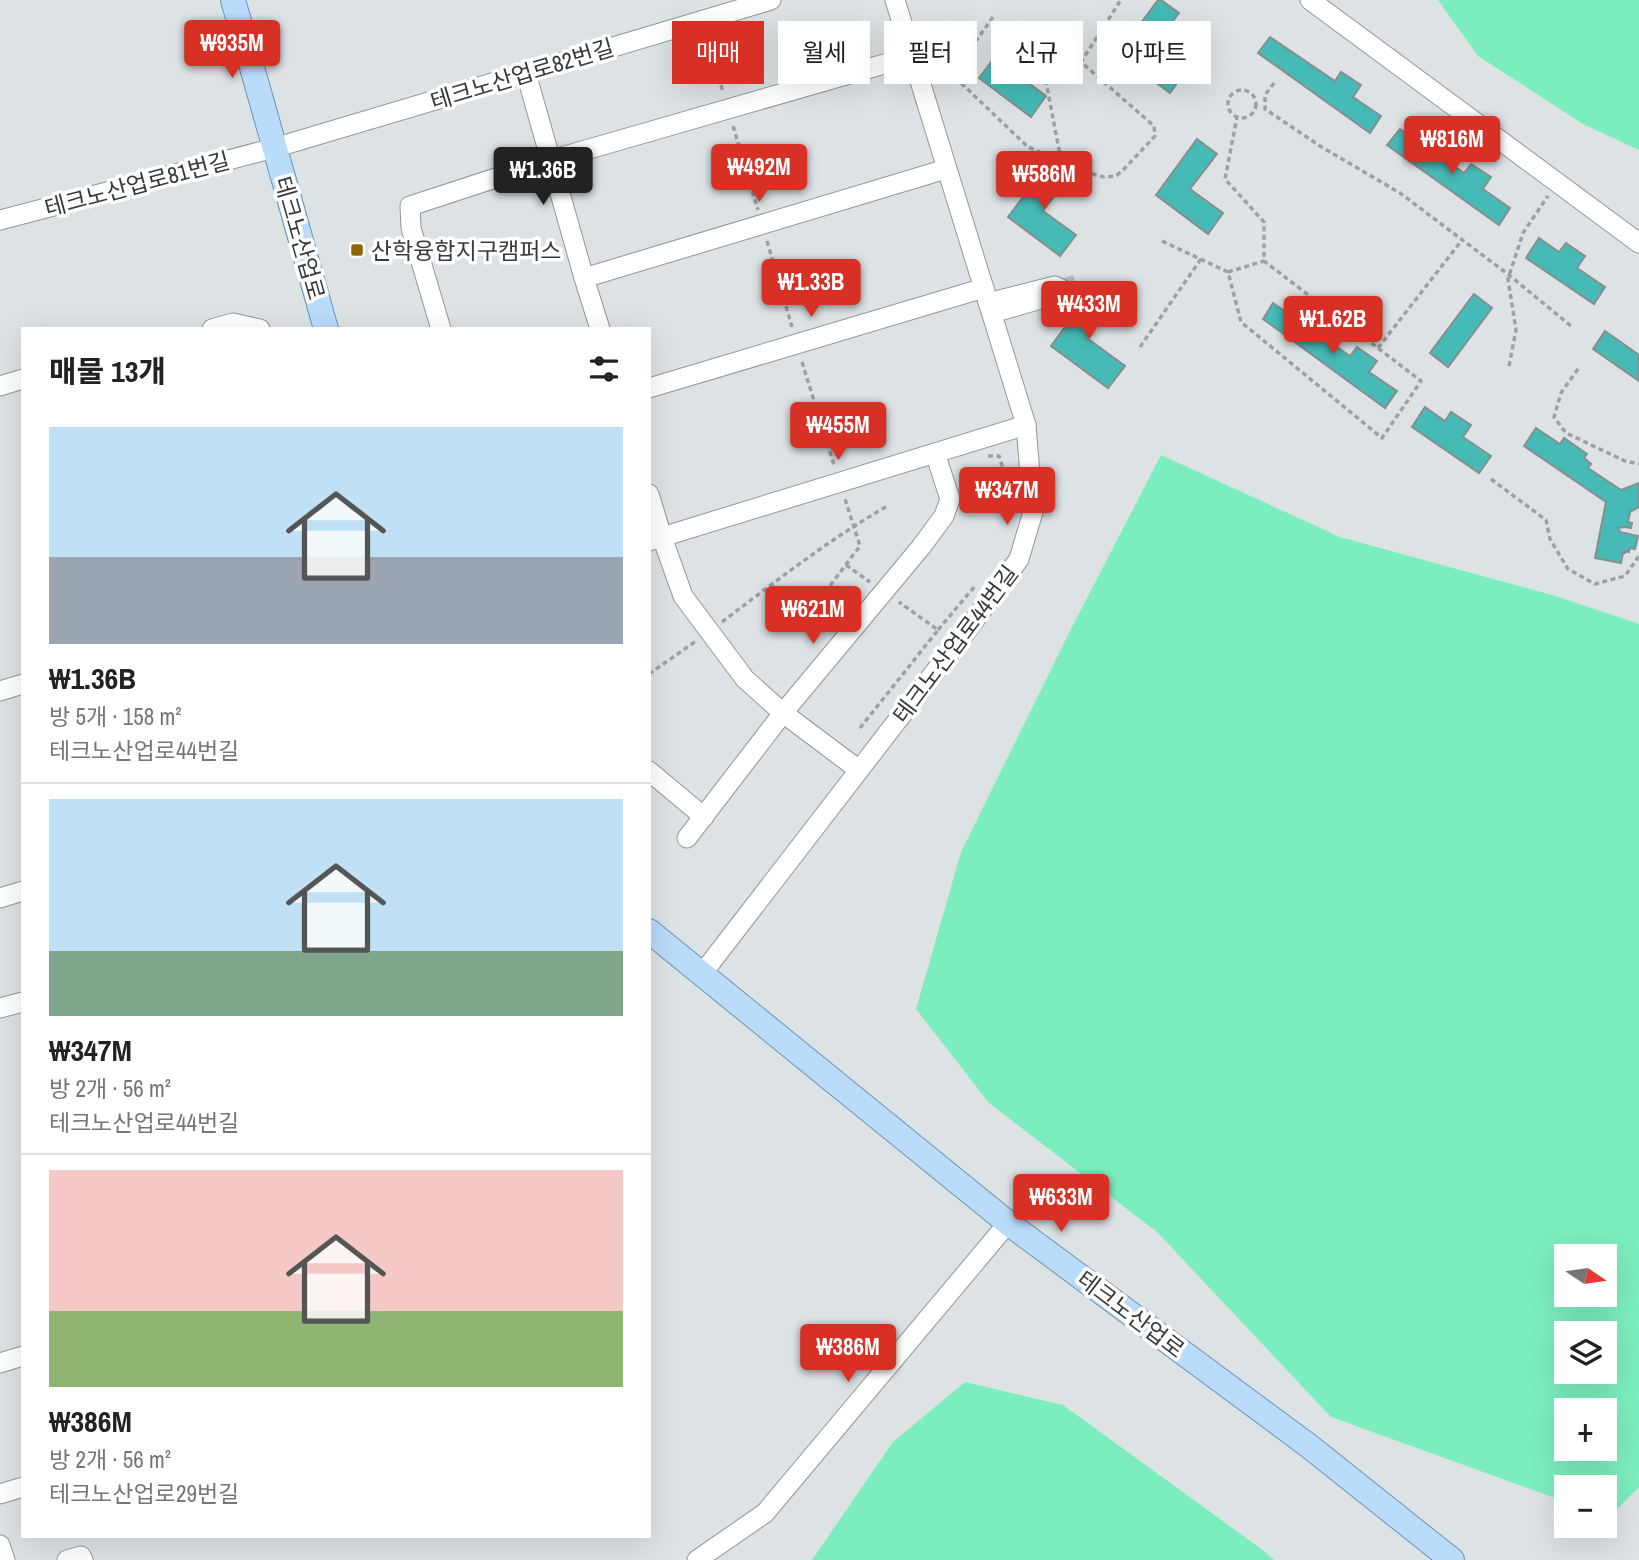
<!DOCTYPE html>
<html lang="ko">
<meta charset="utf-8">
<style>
body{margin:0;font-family:"Archivo Narrow","Noto Sans KR",sans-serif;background:#f2f2f2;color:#222;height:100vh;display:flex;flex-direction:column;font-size:26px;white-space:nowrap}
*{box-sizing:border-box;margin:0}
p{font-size:23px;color:#767676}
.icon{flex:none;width:38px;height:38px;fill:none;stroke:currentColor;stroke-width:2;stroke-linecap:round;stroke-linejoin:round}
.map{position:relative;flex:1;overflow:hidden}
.drawer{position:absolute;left:21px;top:327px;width:630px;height:1211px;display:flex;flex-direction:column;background:#fff;border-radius:0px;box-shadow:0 7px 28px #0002}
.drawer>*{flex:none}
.banner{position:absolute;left:672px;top:21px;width:665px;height:63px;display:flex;gap:14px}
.needle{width:46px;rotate:103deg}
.controls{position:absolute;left:1554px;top:1244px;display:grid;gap:14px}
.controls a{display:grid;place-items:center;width:63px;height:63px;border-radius:0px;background:#fff;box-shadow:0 7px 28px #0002;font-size:35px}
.price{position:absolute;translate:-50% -60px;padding:0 16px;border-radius:7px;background:#d93025;color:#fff;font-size:23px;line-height:46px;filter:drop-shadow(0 2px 4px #0008)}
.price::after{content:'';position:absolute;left:50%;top:42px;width:21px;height:16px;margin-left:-10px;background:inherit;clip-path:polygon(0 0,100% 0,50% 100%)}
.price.current{background:#222;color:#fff}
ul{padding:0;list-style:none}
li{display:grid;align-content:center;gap:14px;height:371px;padding:0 28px}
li+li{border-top:2px solid #e0e0e0}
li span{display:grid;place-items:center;height:217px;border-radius:0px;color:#555}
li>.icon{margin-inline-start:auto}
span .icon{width:126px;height:126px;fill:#fffc;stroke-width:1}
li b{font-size:30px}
h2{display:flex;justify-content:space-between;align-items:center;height:84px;padding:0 28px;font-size:30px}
.pill{padding:0 24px;border-radius:0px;background:#fff;box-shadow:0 7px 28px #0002;font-size:24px;line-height:63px}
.pill.current{background:#d93025;color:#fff}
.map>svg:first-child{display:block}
</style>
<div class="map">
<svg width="1639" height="1560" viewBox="0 0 1639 1560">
<rect width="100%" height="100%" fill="#dde3e5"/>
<!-- green -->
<g fill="#7ceebe" fill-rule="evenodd">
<polygon points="1438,0 1639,0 1639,150 1583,124 1478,56"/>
<path d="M 1161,455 L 1340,537 L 1552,595 L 1639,624 L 1639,1487 L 1609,1517 L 1605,1516 L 1605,1488 L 1566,1488 L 1566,1502 L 1331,1417 L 1157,1232 L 989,1103 L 916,1009 L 961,852 L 1071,629 ZM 1566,1256 L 1605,1256 L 1605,1295 L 1566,1295 ZM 1566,1334 L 1605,1334 L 1605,1372 L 1566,1372 ZM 1566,1410 L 1605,1410 L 1605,1449 L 1566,1449 Z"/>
<polygon points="965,1382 1063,1405 1264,1551 1274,1560 812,1560 893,1442"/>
</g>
<!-- building -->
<g fill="#45bab6" stroke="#888e8e" stroke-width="2">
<polygon points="1158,0 1161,0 1179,13 1153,48 1185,72 1170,93 1118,54"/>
<polygon points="1021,23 1040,37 1014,72 1046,96 1031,117 979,78"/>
<polygon points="1270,37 1335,81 1341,72 1361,85 1353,97 1381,116 1370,133 1258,53"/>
<polygon points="1400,129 1464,173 1471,164 1491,177 1483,189 1510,208 1499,225 1387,145"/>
<polygon points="1197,139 1217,154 1190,189 1223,213 1208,234 1156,195"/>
<polygon points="1050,161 1069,176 1043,211 1076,235 1060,256 1008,217"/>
<polygon points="1539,238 1559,252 1566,243 1585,256 1577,268 1605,287 1594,304 1526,258"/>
<polygon points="1093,289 1112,303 1087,338 1125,366 1108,388 1051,346"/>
<polygon points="1474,294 1492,308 1448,367 1430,353"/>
<polygon points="1273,303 1350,356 1357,347 1377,361 1369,372 1397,391 1385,408 1263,319"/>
<polygon points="1605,331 1639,355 1639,381 1593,349"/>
<polygon points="1425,407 1445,421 1451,412 1471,425 1463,437 1491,456 1479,473 1412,427"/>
<polygon points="1536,428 1560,444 1564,438 1587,454 1584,458 1591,464 1588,468 1621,490 1639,483 1639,507 1630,512 1628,522 1632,523 1631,528 1625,527 1618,528 1620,532 1638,536 1635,549 1630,548 1629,552 1625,551 1625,553 1623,553 1621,563 1595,558 1606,502 1524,446"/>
</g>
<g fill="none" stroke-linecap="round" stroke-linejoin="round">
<!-- minor-tunnel -->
<polyline stroke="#bcc1c3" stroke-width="19" stroke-dasharray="19 10" stroke-linecap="butt" points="1061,289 1076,284"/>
<defs>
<g id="minor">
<polyline points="1310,0 1639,243"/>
<polyline points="526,73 584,278 600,329"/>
<polyline points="0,220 274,148 771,0"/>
<polyline points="584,278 946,169"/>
<polyline points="988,303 1055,286 1061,289 1055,295 992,313"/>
<polyline points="212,329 233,323 260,329"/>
<polyline points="441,329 411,228 410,206 551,160 912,56"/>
<polyline points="0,386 23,379"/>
<polyline points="649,388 984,288"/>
<polyline points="649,494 662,537 683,596 745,679 783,713 859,770"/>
<polyline points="649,541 1026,425"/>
<polyline points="0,691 23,684"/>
<polyline points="649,771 704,817"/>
<polyline points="687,838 783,713 921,547 944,516 950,499 935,453"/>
<polyline points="0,898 23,891"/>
<polyline points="702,974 974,621 1019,559 1033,512 1026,425 895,0"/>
<polyline points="0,1008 23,1002"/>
<polyline points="0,1363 23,1356"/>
<polyline points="0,1494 23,1487"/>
<polyline points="0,1545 5,1560"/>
<polyline points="67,1560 81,1556 83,1560"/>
<polyline points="697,1560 765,1513 1008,1223"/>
</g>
<g id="major">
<polyline points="233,0 326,329"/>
<polyline points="649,931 1008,1223 1309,1446 1452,1560"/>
</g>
</defs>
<!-- minor casing -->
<use href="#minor" stroke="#929799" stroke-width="21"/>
<!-- major casing -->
<use href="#major" stroke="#6e93b6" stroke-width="26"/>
<!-- path -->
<g stroke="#9da1a3" stroke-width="3.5" stroke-dasharray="5 3.5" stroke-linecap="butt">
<polyline points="993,17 961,62 961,83 1028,147 1089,173 1104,177 1116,176 1125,168 1155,136 1154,126 1081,62 1119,3 1115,0"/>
<polyline points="707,36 723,92"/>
<polyline points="1274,83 1265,95 1265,109 1320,146 1400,193 1509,275 1571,326"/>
<circle cx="1242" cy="104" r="14"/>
<polyline points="733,126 758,210"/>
<polyline points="1061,160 1043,66 1081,62"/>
<polyline points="767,241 792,327"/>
<polyline points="1162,241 1228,272 1241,322 1382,438 1421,381 1264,261 1264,222 1225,179 1237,117"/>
<polyline points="1228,272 1264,261"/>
<polyline points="1140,347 1201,259"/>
<polyline points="1378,348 1462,240"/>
<polyline points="802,362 834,465"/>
<polyline points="1509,366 1516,330 1508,279 1523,233 1548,196"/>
<polyline points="1578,369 1561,393 1554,417 1566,433 1625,461 1639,464"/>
<polyline points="988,456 999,456 1011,493 1012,516"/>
<polyline points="1491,479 1546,520 1550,539 1568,569 1595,584 1625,576 1639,556"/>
<polyline points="846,565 870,582"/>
<polyline points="820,599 860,546 845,499"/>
<path d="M 722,622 C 776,581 830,539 889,505"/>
<polyline points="938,630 975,586"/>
<polyline points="649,674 696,641"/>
<polyline points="860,728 938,630 899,602"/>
</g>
<!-- minor -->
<use href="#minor" stroke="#fff" stroke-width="19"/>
<!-- major -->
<use href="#major" stroke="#b9dcfb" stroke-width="24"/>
</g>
<!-- markers -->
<rect fill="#8c6505" stroke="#fff" stroke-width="2.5" x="350" y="243" width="14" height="14" rx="3.5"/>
<g text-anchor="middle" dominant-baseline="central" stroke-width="7" stroke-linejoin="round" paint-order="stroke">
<!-- street labels -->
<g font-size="23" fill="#37393a" stroke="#fff">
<text transform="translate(522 74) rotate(-17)">테크노산업로82번길</text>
<text transform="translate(137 184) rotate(-15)">테크노산업로81번길</text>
<text transform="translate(300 238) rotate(74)">테크노산업로</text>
<text transform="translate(955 644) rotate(-53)">테크노산업로44번길</text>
<text transform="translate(1131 1314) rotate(37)">테크노산업로</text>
</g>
<!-- poi labels -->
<g font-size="23" fill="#37393a" stroke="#fff" text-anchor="start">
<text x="371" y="250">산학융합지구캠퍼스</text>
</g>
</g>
</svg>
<div class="controls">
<a><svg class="needle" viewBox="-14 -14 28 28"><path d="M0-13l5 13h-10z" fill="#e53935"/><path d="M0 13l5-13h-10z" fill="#767676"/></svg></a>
<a><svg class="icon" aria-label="layers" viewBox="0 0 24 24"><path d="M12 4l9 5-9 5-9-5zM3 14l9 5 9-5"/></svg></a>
<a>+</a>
<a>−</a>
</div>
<b class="price" style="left:232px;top:80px">₩935M</b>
<b class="price" style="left:1452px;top:176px">₩816M</b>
<b class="price" style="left:759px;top:204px">₩492M</b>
<b class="price current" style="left:543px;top:207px">₩1.36B</b>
<b class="price" style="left:1044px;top:211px">₩586M</b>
<b class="price" style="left:811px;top:319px">₩1.33B</b>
<b class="price" style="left:1089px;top:341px">₩433M</b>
<b class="price" style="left:1333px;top:356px">₩1.62B</b>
<b class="price" style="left:838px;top:462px">₩455M</b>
<b class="price" style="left:1007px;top:527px">₩347M</b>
<b class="price" style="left:813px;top:646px">₩621M</b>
<b class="price" style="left:1061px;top:1234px">₩633M</b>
<b class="price" style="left:848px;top:1384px">₩386M</b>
<div class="banner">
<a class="pill current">매매</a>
<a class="pill">월세</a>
<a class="pill">필터</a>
<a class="pill">신규</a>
<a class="pill">아파트</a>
</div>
<section class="drawer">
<h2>매물 13개<svg class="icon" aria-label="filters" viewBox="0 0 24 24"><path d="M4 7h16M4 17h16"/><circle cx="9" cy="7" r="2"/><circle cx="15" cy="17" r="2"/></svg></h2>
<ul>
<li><span style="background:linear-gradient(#bfe0f5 60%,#9aa5b1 0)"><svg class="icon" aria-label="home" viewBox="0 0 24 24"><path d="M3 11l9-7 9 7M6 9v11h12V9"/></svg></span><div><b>₩1.36B</b><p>방 5개 · 158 m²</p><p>테크노산업로44번길</p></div></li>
<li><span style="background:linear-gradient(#bfe0f5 70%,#7fa58c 0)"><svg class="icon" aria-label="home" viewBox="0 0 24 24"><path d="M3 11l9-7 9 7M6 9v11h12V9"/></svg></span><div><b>₩347M</b><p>방 2개 · 56 m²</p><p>테크노산업로44번길</p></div></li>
<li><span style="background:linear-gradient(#f6c9c9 65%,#8fb573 0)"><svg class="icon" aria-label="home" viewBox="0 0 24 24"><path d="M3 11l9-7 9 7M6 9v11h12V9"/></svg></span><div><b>₩386M</b><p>방 2개 · 56 m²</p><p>테크노산업로29번길</p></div></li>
</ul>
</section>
</div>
